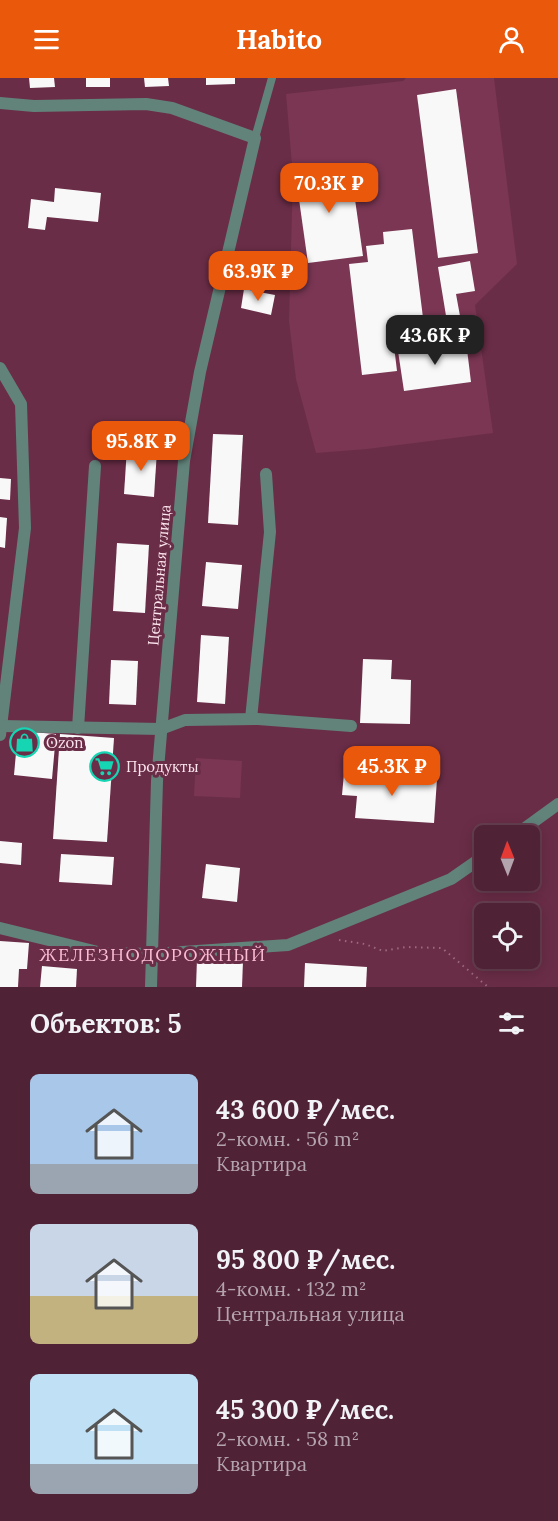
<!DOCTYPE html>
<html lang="ru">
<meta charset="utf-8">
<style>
body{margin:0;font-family:Lora,serif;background:#5a2f41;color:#f1f3f6;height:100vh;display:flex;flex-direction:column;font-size:22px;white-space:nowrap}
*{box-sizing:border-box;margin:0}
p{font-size:20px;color:#b4a4ad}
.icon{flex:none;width:33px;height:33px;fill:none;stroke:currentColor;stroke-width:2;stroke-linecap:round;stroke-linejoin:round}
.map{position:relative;height:909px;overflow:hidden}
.panel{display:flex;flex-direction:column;background:#502235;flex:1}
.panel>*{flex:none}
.needle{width:39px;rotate:359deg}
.fabs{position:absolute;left:474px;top:747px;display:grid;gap:12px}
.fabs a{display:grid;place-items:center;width:66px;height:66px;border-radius:9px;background:#502235;box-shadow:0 3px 15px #0003,0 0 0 2px #673f50;font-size:30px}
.price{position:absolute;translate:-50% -51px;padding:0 14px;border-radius:12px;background:#ea580c;color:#fff;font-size:20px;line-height:39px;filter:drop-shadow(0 2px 3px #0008)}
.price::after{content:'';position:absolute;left:50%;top:36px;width:18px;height:14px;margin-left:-9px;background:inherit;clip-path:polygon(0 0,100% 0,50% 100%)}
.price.selected{background:#222;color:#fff}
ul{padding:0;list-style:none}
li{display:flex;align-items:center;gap:18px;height:150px;padding:0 30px}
li span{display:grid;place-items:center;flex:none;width:168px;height:120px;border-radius:9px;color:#555}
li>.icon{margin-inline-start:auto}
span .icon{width:72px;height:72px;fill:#fffc;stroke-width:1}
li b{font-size:26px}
h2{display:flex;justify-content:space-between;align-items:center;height:72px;padding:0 30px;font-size:26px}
header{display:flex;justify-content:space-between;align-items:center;height:78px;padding:0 30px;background:#ea580c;color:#fff;font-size:27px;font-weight:700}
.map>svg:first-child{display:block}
</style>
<header><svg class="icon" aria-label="menu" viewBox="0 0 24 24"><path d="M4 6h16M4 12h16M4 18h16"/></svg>Habito<svg class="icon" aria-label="person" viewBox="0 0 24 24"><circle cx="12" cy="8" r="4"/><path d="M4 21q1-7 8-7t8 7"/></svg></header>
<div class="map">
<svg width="558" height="909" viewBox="0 0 558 909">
<rect width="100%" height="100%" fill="#6a2d47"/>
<!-- built -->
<g fill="#7a3653">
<polygon points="406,0 494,0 517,186 475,227 493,355 367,371 316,375 296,301 289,243 293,98 286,16 403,3"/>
<polygon points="196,680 242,683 240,720 194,718"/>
</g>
<!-- building -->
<g fill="#f8f8f8">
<polygon points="29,0 54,0 55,9 30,10"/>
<rect x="86" y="0" width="24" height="9"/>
<polygon points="144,0 168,0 169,8 145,9"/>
<polygon points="206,0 235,0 235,6 206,7"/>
<polygon points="456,11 478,175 438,180 417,17"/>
<polygon points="350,86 363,178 308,185 295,93"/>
<polygon points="55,110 101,115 98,144 47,139 45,152 28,150 31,121 54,124"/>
<polygon points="412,151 426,264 394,268 397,293 362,297 349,186 368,184 366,168 384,166 383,154"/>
<polygon points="470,183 475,213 456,216 464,260 450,262 438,189"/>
<polygon points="244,211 275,217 271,237 241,230"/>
<polygon points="466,263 471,304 404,313 398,273"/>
<polygon points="213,356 243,357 238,447 208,445"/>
<polygon points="127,370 157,372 154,419 124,416"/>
<polygon points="0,400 11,401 10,422 0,421"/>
<polygon points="0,439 7,440 5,470 0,469"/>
<polygon points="117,465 149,467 145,535 113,533"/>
<polygon points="206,484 242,487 238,531 202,528"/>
<polygon points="201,557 229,559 225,626 197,624"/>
<polygon points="363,581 392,582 391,601 411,602 410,646 360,645"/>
<polygon points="111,582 138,583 136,627 109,626"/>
<polygon points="18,653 56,656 52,701 14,697"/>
<polygon points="60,656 114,660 107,764 53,761"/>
<polygon points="344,695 437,701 434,745 355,740 357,718 342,717"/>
<polygon points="0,763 22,765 21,787 0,785"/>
<polygon points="61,776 114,779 112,807 59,804"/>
<polygon points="206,786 240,790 237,824 202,820"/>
<polygon points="0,863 29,865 27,891 19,891 18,909 0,909"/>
<polygon points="197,881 243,883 242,909 196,909"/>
<polygon points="305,885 367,889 366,909 304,909"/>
<polygon points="42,888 77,891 76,909 40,909"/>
</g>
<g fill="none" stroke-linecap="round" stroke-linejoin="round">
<!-- path -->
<polyline stroke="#9b6a7e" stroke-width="2" stroke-dasharray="1.5 4.5" stroke-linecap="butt" points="339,862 365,866 383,873 406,869 442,870 488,909"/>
<!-- lane -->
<polyline stroke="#61837a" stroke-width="8" points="255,60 272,0"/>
<!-- street -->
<g stroke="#61837a" stroke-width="12">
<polyline points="0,25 34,28 146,26 172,30 255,60 200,294 184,383 157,703 151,909"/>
<polyline points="0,290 21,326 25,450 0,657"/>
<polyline points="251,641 270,454 266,396"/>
<polyline points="1,648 161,651 185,642 258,641 351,648"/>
<polyline points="78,650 95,388"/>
<polyline points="514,758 558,726"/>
<polyline points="0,850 102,875 153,876 288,867 451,801 484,778"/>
</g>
</g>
<!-- icons -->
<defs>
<symbol id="shop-ring" viewBox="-11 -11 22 22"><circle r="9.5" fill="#6a2d47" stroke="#16d5b3" stroke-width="1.5"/><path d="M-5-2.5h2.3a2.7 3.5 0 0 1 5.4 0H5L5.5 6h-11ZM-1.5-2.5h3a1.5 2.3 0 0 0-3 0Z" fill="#16d5b3"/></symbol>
<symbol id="supermarket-ring" viewBox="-11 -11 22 22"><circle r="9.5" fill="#6a2d47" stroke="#16d5b3" stroke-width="1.5"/><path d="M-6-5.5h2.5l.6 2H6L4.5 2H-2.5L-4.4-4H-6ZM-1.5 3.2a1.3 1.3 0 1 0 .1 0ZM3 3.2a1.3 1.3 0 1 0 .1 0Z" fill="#16d5b3"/></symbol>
</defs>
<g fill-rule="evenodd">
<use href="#shop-ring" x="8" y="648" width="33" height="33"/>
<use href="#supermarket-ring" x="88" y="672" width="33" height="33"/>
</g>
<g text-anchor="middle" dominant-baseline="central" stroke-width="6" stroke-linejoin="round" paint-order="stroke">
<!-- street labels -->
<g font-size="15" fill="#fde5ed" stroke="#6a2d47">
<text transform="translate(159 497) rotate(-85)">Центральная улица</text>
</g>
<!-- poi labels -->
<g font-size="15" fill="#fde5ed" stroke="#6a2d47" text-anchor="start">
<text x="46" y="664">Ozon</text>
<text x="126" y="688">Продукты</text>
</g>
<!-- quarter labels -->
<g font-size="18" letter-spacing="1.5" fill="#f9bcd2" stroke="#6a2d47">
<text x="153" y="876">ЖЕЛЕЗНОДОРОЖНЫЙ</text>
</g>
</g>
</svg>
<div class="fabs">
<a><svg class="needle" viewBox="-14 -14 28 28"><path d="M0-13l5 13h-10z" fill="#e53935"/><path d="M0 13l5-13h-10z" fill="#b4a4ad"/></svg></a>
<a><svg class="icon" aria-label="locate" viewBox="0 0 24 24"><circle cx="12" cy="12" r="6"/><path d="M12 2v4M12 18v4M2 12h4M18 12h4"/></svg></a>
</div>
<b class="price" style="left:329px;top:136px">70.3K ₽</b>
<b class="price" style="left:258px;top:224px">63.9K ₽</b>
<b class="price selected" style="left:435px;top:288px">43.6K ₽</b>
<b class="price" style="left:141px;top:394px">95.8K ₽</b>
<b class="price" style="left:392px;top:719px">45.3K ₽</b>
</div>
<section class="panel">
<h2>Объектов: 5<svg class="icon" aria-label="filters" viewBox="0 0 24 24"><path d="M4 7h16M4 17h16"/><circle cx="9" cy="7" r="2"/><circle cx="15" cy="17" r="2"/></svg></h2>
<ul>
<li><span style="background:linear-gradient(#a9c7e8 75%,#9aa5b1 0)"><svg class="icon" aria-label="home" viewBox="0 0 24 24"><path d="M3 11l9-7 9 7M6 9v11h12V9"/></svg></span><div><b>43 600 ₽/мес.</b><p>2-комн. · 56 m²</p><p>Квартира</p></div></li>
<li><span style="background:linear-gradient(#c9d6e8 60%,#c2b280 0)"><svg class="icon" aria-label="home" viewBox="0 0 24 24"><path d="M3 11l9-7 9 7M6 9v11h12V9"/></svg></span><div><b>95 800 ₽/мес.</b><p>4-комн. · 132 m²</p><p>Центральная улица</p></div></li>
<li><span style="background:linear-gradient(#bfe0f5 75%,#9aa5b1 0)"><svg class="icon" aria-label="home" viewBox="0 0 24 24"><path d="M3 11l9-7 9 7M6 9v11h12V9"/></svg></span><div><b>45 300 ₽/мес.</b><p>2-комн. · 58 m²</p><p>Квартира</p></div></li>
</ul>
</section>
